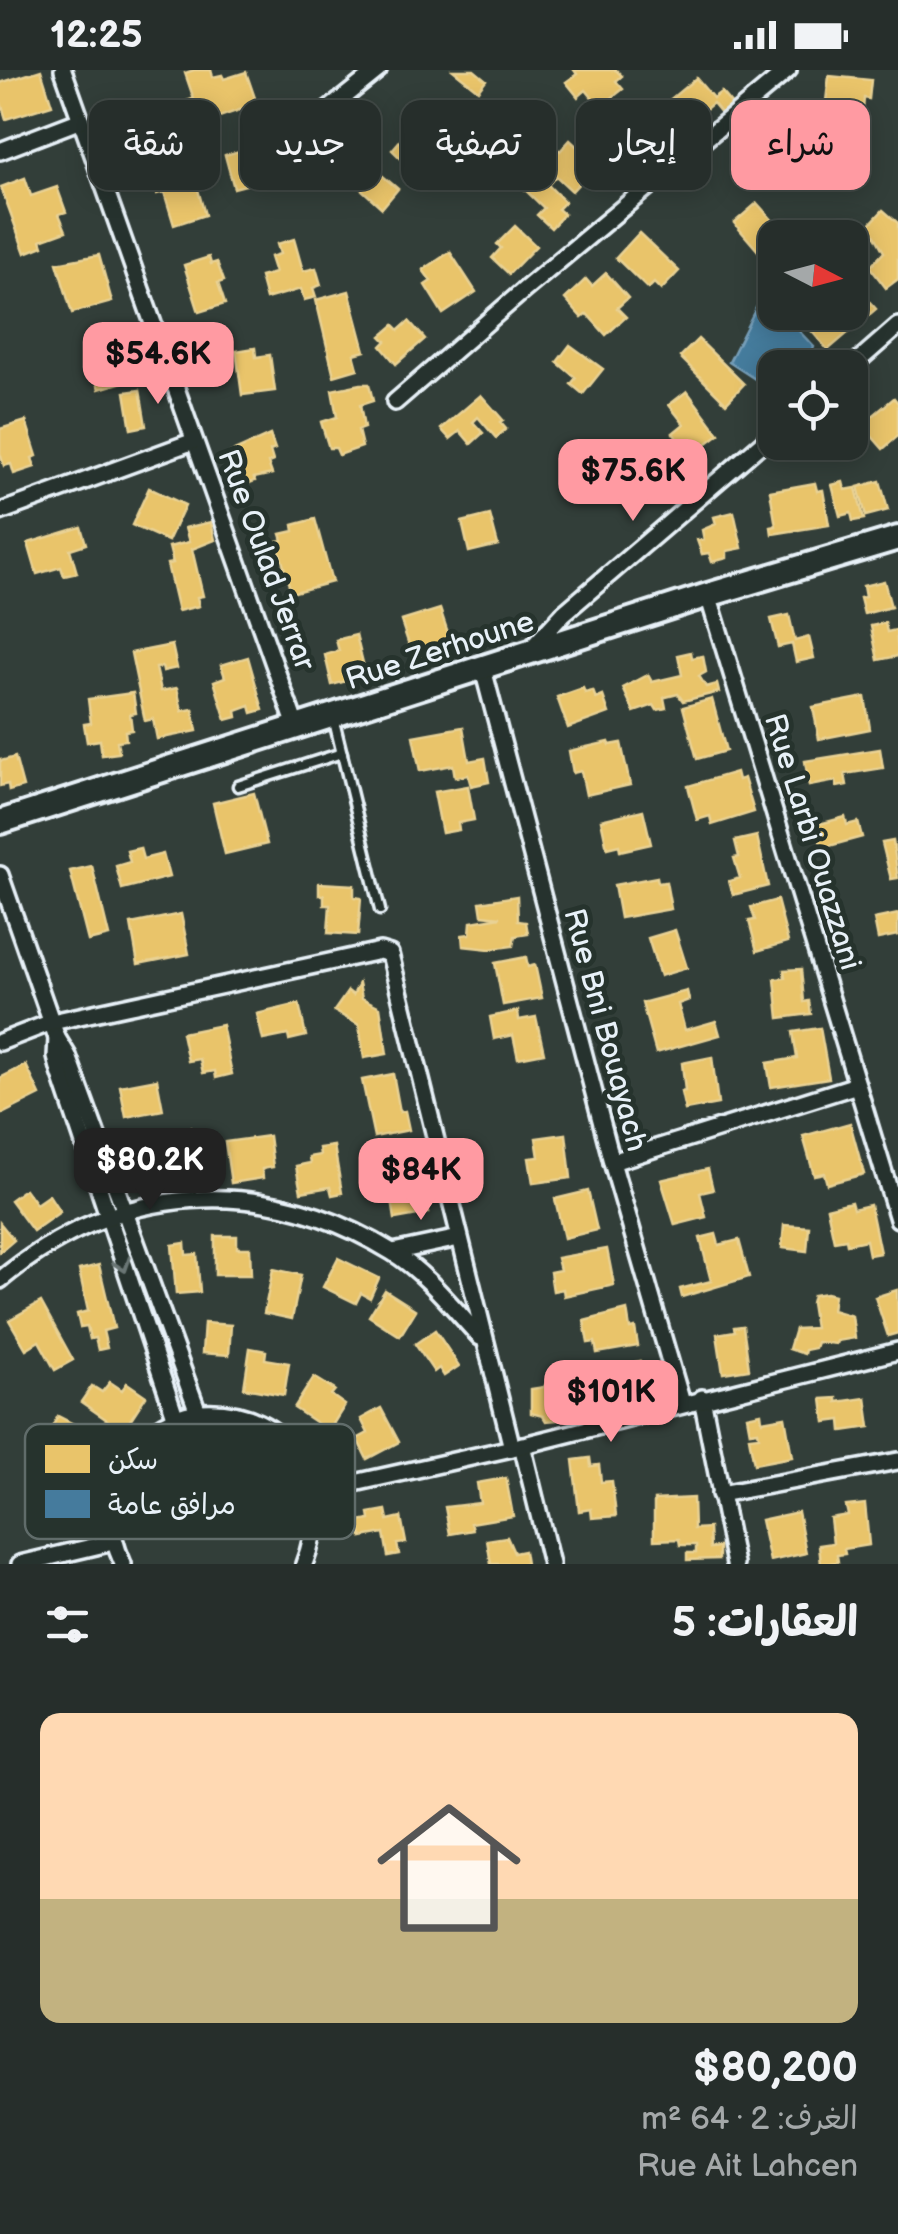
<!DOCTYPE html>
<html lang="ar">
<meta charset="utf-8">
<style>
body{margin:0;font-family:"Balsamiq Sans","Playpen Sans Arabic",sans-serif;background:#323a37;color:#f1f3f6;direction:rtl;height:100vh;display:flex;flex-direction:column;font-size:38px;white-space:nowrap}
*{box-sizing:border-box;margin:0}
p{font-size:32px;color:#a4a8a9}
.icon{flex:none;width:55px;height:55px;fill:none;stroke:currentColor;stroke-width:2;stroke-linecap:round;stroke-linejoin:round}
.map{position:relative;height:1494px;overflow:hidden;direction:ltr}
.drawer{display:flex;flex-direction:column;background:#262e2b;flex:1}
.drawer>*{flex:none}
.banner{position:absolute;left:30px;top:30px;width:840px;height:90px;direction:rtl;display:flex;gap:20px}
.needle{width:65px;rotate:96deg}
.fabs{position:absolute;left:758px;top:150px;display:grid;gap:20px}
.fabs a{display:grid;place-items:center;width:110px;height:110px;border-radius:20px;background:#262e2b;box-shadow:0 5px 25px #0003,0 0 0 2px #424a47;font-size:50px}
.price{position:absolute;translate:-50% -85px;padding:0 22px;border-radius:20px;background:#ff9aa2;color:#111;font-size:32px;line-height:65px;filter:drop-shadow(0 2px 5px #0008)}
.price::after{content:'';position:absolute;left:50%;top:60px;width:30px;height:22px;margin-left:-15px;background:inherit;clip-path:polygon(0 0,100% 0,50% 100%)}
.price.active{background:#222;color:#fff}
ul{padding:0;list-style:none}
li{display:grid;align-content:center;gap:20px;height:530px;padding:0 40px}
li span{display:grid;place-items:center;height:310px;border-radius:20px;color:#555}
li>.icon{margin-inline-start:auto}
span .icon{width:180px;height:180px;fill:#fffc;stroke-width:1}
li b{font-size:42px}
h2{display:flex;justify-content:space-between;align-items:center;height:120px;padding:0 40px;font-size:42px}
.pill{padding:0 35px;border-radius:20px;background:#262e2b;box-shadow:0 5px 25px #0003,0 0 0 2px #424a47;font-size:35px;line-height:90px}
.pill.active{background:#ff9aa2;color:#111}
.status{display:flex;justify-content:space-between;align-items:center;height:70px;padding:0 50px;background:#262e2b;direction:ltr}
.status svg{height:28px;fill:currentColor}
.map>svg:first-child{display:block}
</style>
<div class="status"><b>12:25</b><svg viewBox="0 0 49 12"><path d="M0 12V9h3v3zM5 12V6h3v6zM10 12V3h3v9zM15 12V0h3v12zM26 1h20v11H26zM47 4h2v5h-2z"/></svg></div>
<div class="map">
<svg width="898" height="1494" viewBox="0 0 898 1494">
<rect width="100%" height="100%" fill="#323e39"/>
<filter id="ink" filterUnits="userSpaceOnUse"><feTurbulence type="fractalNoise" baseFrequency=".01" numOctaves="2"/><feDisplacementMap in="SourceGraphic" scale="20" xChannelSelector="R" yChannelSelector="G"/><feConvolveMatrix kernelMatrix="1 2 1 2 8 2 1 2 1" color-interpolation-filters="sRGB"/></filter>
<g filter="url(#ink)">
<!-- homes -->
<g fill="#e9c46a" stroke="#e9d295" stroke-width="2.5">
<polygon points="41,0 52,35 6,49 0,29 0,13"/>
<polygon points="194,0 211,0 213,7 222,5 224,9 246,2 257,34 202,53 185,3"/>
<polygon points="453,0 474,0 486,10 478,20"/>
<polygon points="574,0 616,0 622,6 616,11 623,19 600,37 586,20 578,27 566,12 577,4"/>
<polygon points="829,6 871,10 869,29 864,28 862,52 824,48"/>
<polygon points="696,8 713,28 721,22 732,35 722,44 713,33 689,53 685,48 680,51 666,33"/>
<polygon points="192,29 201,53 151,71 142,47"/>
<polygon points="432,33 461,61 482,38 493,49 502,40 515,52 489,79 484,75 466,94 458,85 429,116 392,80"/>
<polygon points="789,49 796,57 802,51 817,67 783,97 762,73"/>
<polygon points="570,70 586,85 583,88 590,95 580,105 584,108 572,121 556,106 548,115 565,132 558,139 564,144 551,158 537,145 544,138 519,114 554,76 560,81"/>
<polygon points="251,71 253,79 272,74 281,106 234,118 225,85 243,80 241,74"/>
<polygon points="377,101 398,119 382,138 361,119"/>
<polygon points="184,102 189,118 197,116 205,145 174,155 164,122 157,124 153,111"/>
<polygon points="25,108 31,126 57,117 66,142 59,144 66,161 41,170 43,176 25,183 1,117"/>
<polygon points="757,133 775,153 767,160 775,169 759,182 734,153"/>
<polygon points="883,140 898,153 898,209 886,218 870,197 884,182 869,155"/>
<polygon points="515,156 536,176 509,204 492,188 501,178 497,174"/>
<polygon points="639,163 679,201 661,220 654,213 648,219 616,188"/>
<polygon points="294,169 303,201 316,198 321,215 313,218 316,227 304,230 301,219 266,229 260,207 275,203 270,187 280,184 277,174"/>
<polygon points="450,182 476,222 443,244 425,215 431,211 423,200"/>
<polygon points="99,185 112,232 72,243 57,193"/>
<polygon points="209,187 211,194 217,192 224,211 218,213 225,234 199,242 184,195"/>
<polygon points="606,203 628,228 617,238 626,247 606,265 587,244 582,248 565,229 586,209 592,216"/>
<polygon points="850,220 862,233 867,229 876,239 828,280 802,250 811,242 850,242"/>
<polygon points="349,221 365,281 354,284 358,299 334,306 316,230"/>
<polygon points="409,251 425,269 396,294 381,276 386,271 381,266 394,255 399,260"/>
<polygon points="108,269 115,296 133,291 137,308 99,319 86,275"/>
<polygon points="698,269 744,314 726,333 680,287"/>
<polygon points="570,275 603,299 583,324 571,314 576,308 557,292"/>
<polygon points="255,278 256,287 270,285 275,321 242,325 236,281"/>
<polygon points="361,314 369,314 373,331 360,335 364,358 358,360 362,377 339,385 336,378 329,378 321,352 337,347 332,320"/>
<polygon points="140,320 146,356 131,359 125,322"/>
<polygon points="687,321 719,364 690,386 673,363 684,354 669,335"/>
<polygon points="481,325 503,350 500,352 506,359 496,368 478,347 473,352 483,363 471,374 460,361 450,369 441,359"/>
<polygon points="894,328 898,333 898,366 883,379 862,355"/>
<polygon points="26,351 37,386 32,388 35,397 14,404 11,394 4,396 0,383 0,359"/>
<polygon points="270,365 275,379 270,381 273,391 268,393 272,404 254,408 255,411 241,416 230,383"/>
<polygon points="639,379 655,405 643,412 638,403 626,410 629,416 613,426 598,400 627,382 629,386"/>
<polygon points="880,411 888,440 866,446 858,417"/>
<polygon points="843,412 845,420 856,418 864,449 853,451 851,443 840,446 832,415"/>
<polygon points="815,413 817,421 823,420 829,455 772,464 771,457 776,456 770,421"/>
<polygon points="149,418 185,435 168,471 132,455"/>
<polygon points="734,442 742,478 727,481 727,488 712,492 709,483 702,484 697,470 704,470 702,460 716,454 714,447"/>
<polygon points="490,445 498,475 469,482 462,452"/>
<polygon points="315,449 332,512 291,523 277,471 283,470 281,464 294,461 293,455"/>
<polygon points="211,452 215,470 192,479 203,526 197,527 199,536 178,541 167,494 173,493 169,477 189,472 185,458"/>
<polygon points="81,457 86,474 70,479 77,503 64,506 61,497 37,504 28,473"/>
<polygon points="884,511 891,537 864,544 860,528 865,527 863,516"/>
<polygon points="440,539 454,581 415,593 401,551"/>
<polygon points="789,545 795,571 809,567 814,588 796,592 792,574 778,577 771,549"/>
<polygon points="885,553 887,562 896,560 898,586 878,590 871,556"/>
<polygon points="356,565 365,601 345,606 346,611 332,615 325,585 339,581 336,570"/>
<polygon points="172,575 177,598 163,601 162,597 156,598 161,621 177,618 182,641 193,639 197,661 157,669 153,649 145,651 131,583"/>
<polygon points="691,582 692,588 703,586 706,602 699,606 706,617 717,614 719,622 683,631 678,624 666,627 664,628 666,638 657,640 654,635 634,642 623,618 648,605 652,612 682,605 678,585"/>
<polygon points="248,587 263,640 252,643 250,636 236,641 237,647 226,650 214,611 225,607 221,595"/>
<polygon points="583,618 585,623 593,621 596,629 603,626 609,643 568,658 557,627"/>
<polygon points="133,623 136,643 130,644 132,660 125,661 126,670 117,671 119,683 102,685 100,670 87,672 84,654 91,653 88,629"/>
<polygon points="865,627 870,659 819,669 813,637"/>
<polygon points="712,629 726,681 697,689 683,637"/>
<polygon points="463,657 469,691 485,688 489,712 471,716 468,705 455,707 453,695 420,701 413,666"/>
<polygon points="609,672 610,675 621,673 630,715 586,725 581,701 573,703 569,681"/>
<polygon points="880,679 883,698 845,704 847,715 837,717 836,711 809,716 805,691"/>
<polygon points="15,687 23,717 9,721 8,714 0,716 0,688 1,691"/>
<polygon points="736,702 738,710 744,708 754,742 712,755 710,746 697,750 688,716"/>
<polygon points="468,716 474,750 458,753 459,760 442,763 434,722"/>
<polygon points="254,723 267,774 225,784 213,733"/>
<polygon points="643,740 651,774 620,781 619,775 607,778 601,750"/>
<polygon points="845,747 847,755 858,752 862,767 822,778 816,755"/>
<polygon points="757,766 768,816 733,825 729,811 740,808 734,788 739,787 735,771"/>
<polygon points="893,771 898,808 891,809 882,773"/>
<polygon points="140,778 143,789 163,784 169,807 122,819 116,796 130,792 127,781"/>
<polygon points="92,796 109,866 88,871 70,801"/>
<polygon points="657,807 658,813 666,812 671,839 620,848 614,815"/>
<polygon points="319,813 354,815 354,827 361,828 358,865 328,863 330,835 324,835 324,825 319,825"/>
<polygon points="517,826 518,851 526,852 528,864 515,866 513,876 490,879 463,876 462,865 470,864 471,852 501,847 482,845 480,832"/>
<polygon points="777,830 788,872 757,881 749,851 755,850 751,837"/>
<polygon points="181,844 189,884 138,894 131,854"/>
<polygon points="898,844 898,865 878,869 874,849"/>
<polygon points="675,860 687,898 660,906 648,868"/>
<polygon points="526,887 528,897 535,895 542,928 503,935 495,893"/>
<polygon points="801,899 804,932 809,931 811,944 779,948 775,909 785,908 784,900"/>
<polygon points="359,913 362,928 380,937 387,984 364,988 359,955 334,941 348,921 353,925"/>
<polygon points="687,921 689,930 678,934 685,960 716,951 720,965 656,983 642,933"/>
<polygon points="299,934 306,966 289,970 288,965 263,970 257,944"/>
<polygon points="518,941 519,950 536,947 544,983 518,988 513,965 494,969 490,947"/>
<polygon points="222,955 232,1004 216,1008 215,1001 203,1003 200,989 188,991 182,963"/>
<polygon points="820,958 829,1008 771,1017 767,993 797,988 793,962"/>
<polygon points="712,987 718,1034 685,1040 681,1022 685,1021 682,993"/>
<polygon points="26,995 40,1025 0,1045 0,1008"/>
<polygon points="393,1004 400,1042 405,1041 409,1060 374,1067 362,1010"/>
<polygon points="157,1009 163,1040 126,1047 120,1016"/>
<polygon points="850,1053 864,1104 827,1114 824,1103 814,1105 803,1066"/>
<polygon points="191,1057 195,1078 188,1079 192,1097 167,1101 160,1063"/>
<polygon points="566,1064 571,1108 533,1113 529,1088 539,1087 536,1068"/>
<polygon points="269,1066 273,1097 262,1099 263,1108 231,1113 225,1072"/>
<polygon points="334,1076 342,1123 332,1125 330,1117 301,1122 296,1096 310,1093 309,1087 320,1085 319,1078"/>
<polygon points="421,1095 429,1143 395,1149 388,1106 401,1103 401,1098"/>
<polygon points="708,1099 713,1120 700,1123 706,1147 675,1155 661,1110"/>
<polygon points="25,1119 36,1134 49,1125 60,1142 33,1161 10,1130"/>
<polygon points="588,1121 597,1160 564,1168 555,1129"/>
<polygon points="851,1132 853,1139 870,1135 880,1183 869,1185 866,1170 847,1174 846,1169 834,1171 827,1138"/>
<polygon points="0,1153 14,1170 0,1182"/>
<polygon points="784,1155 809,1157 807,1181 782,1178"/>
<polygon points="716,1164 719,1175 739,1170 749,1207 682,1227 680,1219 711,1211 700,1168"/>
<polygon points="215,1166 237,1166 237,1178 250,1178 251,1205 215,1205"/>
<polygon points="185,1173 186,1185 197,1184 200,1222 176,1224 172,1175"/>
<polygon points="607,1179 614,1215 564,1226 563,1219 553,1221 550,1202 560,1200 557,1188"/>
<polygon points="338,1188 379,1208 370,1228 361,1223 356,1233 323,1217"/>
<polygon points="99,1195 114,1258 103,1261 107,1278 98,1280 95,1268 90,1269 87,1256 80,1257 77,1244 88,1241 79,1200"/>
<polygon points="273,1199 301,1205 292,1249 264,1243"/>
<polygon points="385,1220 416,1240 400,1266 369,1246"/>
<polygon points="897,1220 898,1263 888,1266 875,1227"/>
<polygon points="826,1223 834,1225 832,1240 852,1246 855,1268 837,1271 836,1274 817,1272 815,1278 805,1280 804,1284 789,1279 795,1259 815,1258 811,1233 813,1225"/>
<polygon points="41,1232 73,1290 55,1300 39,1271 26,1279 9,1250"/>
<polygon points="627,1240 630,1259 635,1258 638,1276 597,1283 595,1272 588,1273 584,1251"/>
<polygon points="204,1253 231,1255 229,1285 202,1283"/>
<polygon points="743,1256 749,1299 723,1303 717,1264 735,1261 734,1257"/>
<polygon points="435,1260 459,1296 444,1306 439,1298 434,1302 415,1274"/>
<polygon points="250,1278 266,1281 265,1289 289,1293 284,1325 244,1318"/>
<polygon points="640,1291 644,1310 629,1313 632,1326 601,1333 596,1308 612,1305 611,1297"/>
<polygon points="314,1307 335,1320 331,1325 345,1335 333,1354 337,1357 333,1364 294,1338"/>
<polygon points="547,1311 553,1315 564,1312 573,1339 565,1341 566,1345 558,1350 546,1351 543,1346 531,1343 531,1319 544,1317"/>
<polygon points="110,1312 122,1320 127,1313 146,1326 123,1361 81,1332 92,1316 102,1322"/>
<polygon points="837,1328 837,1332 866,1328 870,1357 842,1361 841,1350 825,1352 822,1329"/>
<polygon points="381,1338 399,1372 367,1389 357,1369 368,1363 361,1349"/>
<polygon points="761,1343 762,1351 785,1347 792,1387 754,1394 749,1367 759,1366 758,1361 750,1362 747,1346"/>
<polygon points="58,1346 103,1369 85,1405 62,1394 67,1385 60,1381 67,1367 51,1359"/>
<polygon points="590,1388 591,1396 599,1395 601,1412 612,1411 616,1446 592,1448 591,1439 579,1441 573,1390"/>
<polygon points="506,1408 513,1446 471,1453 473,1460 450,1464 445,1437 480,1433 477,1413"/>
<polygon points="693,1428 694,1459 709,1458 710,1478 719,1477 719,1489 687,1490 687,1483 696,1483 696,1475 680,1475 679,1469 654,1470 654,1430"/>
<polygon points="865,1434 869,1475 844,1479 845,1484 837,1485 838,1492 821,1494 819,1475 833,1473 830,1448 848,1445 846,1436"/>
<polygon points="386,1440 388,1450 401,1447 406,1473 397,1474 399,1484 388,1486 384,1463 362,1467 359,1452 370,1450 369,1443"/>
<polygon points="798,1442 806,1483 770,1491 761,1450"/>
<polygon points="507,1467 514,1483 524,1481 526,1494 491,1494 487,1470"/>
</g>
<!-- public -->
<polygon fill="#457b9d" stroke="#769eb8" stroke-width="2.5" points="763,224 775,236 775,242 781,242 814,277 805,298 775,298 775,322 729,292"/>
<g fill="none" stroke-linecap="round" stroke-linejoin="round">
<defs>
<g id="lane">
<polyline points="333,647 380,840"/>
<polyline points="238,716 342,683"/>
</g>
<g id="street">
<polyline points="63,0 297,659"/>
<polyline points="307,57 378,0"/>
<polyline points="0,81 81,50"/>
<polyline points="850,298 898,256"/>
<polyline points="395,332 523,221 788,0"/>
<polyline points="0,442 194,371"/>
<polyline points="708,525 898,1149"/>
<polyline points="528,582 564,543 775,362"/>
<polyline points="483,599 612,1092 682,1333"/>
<polyline points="0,805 57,968 68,986 198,1342"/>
<polyline points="57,968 56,987 60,1002 176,1349"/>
<polyline points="0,972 52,952 380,881 390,884 512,1378"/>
<polyline points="612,1092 857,1015"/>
<polyline points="393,1182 459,1168"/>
<path d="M 0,1210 C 117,1113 262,1102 392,1182 C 426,1203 453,1238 480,1267"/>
<polyline points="702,1328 735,1494"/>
<polyline points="522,1375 551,1494"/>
<polyline points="314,1422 512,1378 898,1281"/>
<polyline points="720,1424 898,1391"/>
<polyline points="20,1494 113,1472"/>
<path d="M 123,1494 C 114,1474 108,1449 112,1427 C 119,1387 160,1344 202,1342 C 290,1337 335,1416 304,1494"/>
</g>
<polyline id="secondary" points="0,752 708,525 898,468"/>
</defs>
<!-- lane casing -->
<use href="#lane" stroke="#e8f1f8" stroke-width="15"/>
<!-- street casing -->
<use href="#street" stroke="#e8f1f8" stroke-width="22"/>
<!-- secondary casing -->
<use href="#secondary" stroke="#e8f1f8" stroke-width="30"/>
<!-- lane -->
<use href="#lane" stroke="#26332d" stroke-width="8"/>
<!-- street -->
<use href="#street" stroke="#26332d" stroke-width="15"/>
<!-- secondary -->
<use href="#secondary" stroke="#26332d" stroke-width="22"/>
</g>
<!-- one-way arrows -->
<defs><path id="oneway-chevron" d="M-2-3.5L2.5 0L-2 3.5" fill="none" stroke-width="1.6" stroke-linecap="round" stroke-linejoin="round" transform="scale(2.5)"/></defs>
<use stroke="#6a7674" href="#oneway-chevron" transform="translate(123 1195) rotate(71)"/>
</g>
<g text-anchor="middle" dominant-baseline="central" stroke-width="10" stroke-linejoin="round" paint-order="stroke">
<!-- street labels -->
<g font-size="30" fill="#e8f1f8" stroke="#26332d">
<text transform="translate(266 490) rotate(70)">Rue Oulad Jerrar</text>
<text transform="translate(440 581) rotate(-18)">Rue Zerhoune</text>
<text transform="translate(812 772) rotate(73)">Rue Larbi Ouazzani</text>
<text transform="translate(605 960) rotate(75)">Rue Bni Bouayach</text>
</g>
</g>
<!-- legend -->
<rect x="25" y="1354" width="330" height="115" rx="15" fill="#26332d" stroke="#606c6a" stroke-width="2.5"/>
<rect x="45" y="1375" width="45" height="28" fill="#e9c46a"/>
<rect x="45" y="1420" width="45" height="28" fill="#457b9d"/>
<g font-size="28" fill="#e8f1f8">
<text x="108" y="1399">سكن</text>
<text x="108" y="1444">مرافق عامة</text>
</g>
</svg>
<div class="fabs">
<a><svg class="needle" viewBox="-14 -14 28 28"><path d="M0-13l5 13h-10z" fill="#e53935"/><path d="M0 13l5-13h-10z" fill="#a4a8a9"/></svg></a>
<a><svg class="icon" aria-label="locate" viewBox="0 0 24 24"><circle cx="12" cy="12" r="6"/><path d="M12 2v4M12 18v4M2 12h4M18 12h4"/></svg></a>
</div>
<b class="price" style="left:158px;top:337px">$54.6K</b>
<b class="price" style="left:633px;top:454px">$75.6K</b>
<b class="price active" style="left:150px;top:1143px">$80.2K</b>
<b class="price" style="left:421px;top:1153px">$84K</b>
<b class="price" style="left:611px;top:1375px">$101K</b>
<div class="banner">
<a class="pill active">شراء</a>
<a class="pill">إيجار</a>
<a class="pill">تصفية</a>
<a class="pill">جديد</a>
<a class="pill">شقة</a>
</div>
</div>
<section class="drawer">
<h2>العقارات: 5<svg class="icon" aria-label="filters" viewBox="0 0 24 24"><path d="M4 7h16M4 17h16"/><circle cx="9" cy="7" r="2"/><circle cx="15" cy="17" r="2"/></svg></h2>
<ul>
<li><span style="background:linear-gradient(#ffd9b3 60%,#c2b280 0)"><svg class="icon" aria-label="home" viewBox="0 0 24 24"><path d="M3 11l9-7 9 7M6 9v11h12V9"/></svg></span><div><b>$80,200</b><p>الغرف: 2 · 64 m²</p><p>Rue Ait Lahcen</p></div></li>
</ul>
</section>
